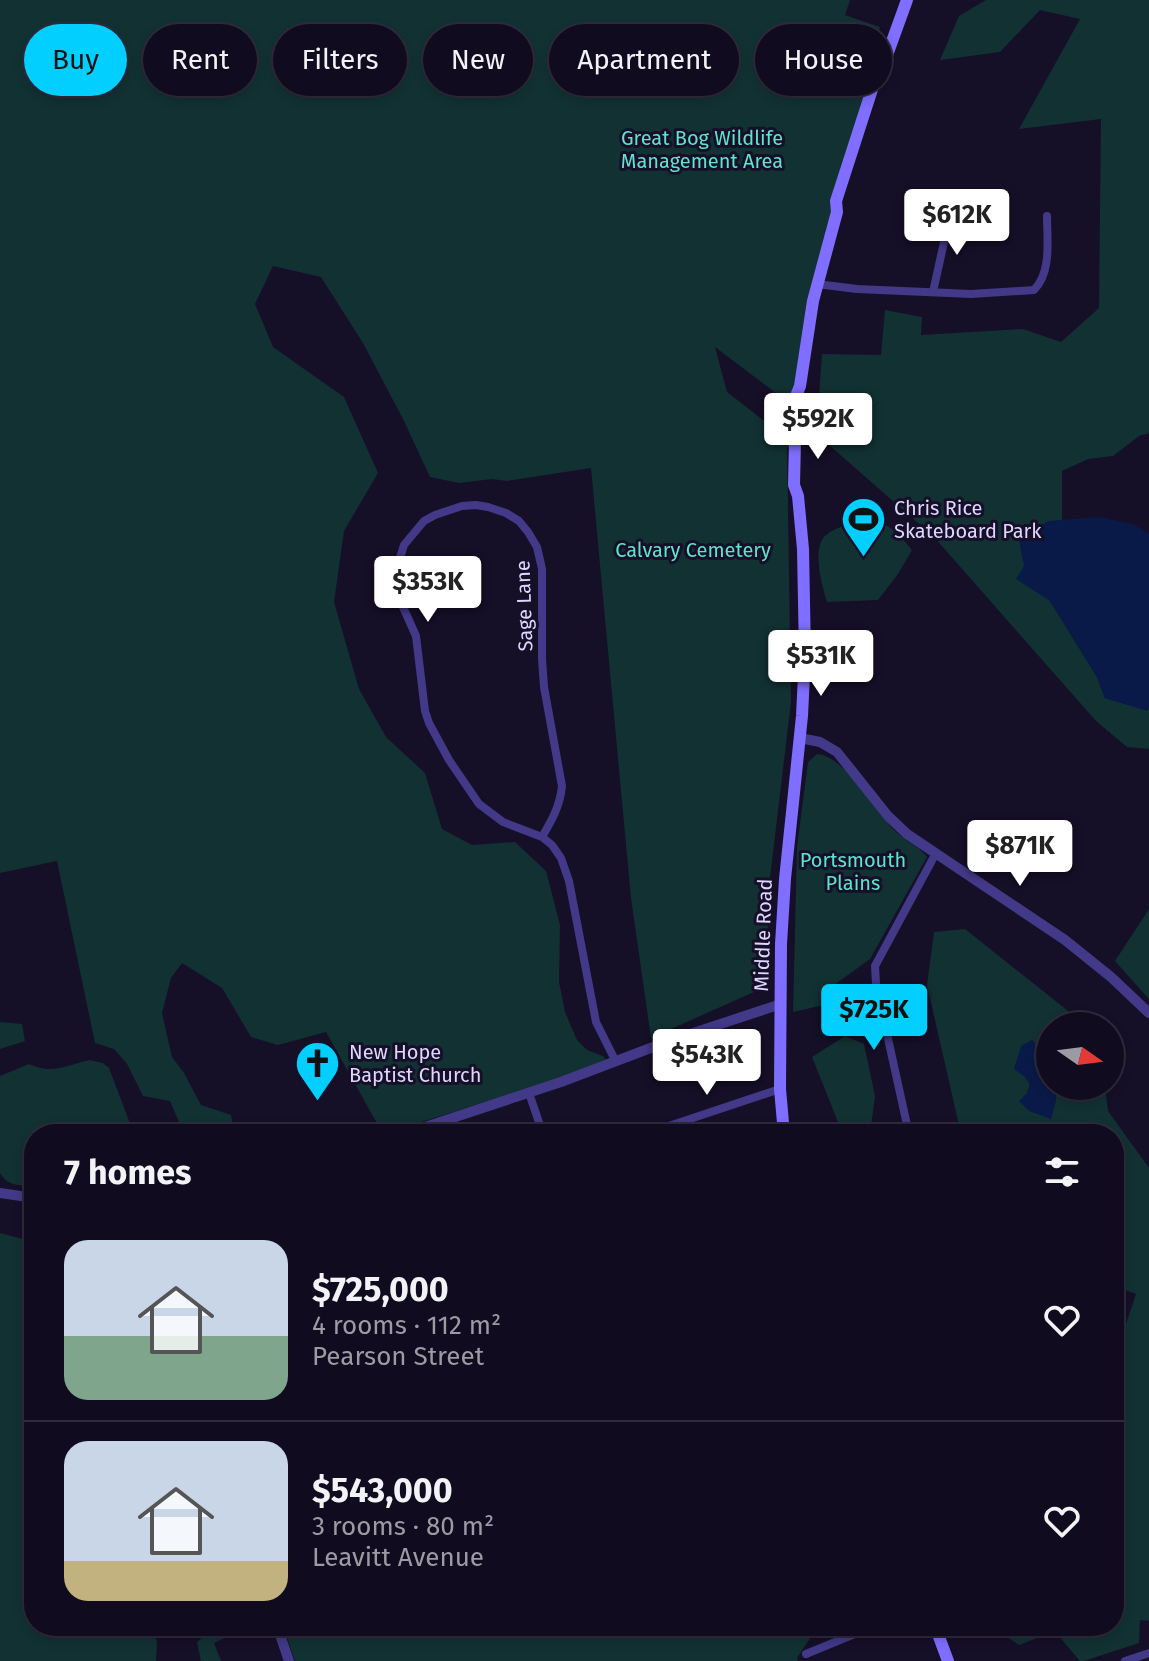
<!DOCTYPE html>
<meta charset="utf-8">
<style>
body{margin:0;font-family:"Fira Sans",sans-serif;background:#191427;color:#f1f3f6;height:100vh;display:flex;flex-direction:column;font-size:30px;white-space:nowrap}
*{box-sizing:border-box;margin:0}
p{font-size:26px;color:#9c9ba4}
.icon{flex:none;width:44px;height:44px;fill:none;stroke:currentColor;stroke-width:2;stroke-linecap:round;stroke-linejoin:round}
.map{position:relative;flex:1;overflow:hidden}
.details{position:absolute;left:24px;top:1124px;width:1100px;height:512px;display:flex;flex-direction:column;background:#100b1e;border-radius:32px;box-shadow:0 4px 12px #0003,0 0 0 2px #302b3c}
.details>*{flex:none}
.guide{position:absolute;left:24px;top:24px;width:1102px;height:72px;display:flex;gap:16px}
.needle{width:52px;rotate:104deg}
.fabs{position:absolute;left:1036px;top:1012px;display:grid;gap:16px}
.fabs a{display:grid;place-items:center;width:88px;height:88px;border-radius:50%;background:#100b1e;box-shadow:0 4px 12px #0003,0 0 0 2px #302b3c;font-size:40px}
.price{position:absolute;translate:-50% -68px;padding:0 18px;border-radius:8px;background:#fff;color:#222;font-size:26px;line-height:52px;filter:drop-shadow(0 2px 4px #0008)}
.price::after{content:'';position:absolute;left:50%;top:48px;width:24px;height:18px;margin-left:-12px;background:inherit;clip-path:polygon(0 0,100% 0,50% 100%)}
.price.active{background:#03cfff;color:#111}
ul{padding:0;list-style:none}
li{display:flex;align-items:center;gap:24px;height:200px;padding:0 40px}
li+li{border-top:2px solid #302b3c}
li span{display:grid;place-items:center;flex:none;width:224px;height:160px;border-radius:24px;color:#555}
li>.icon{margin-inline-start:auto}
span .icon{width:96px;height:96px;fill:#fffc;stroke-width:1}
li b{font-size:34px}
h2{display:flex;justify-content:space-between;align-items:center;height:96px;padding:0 40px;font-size:34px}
.pill{padding:0 28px;border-radius:36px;background:#100b1e;box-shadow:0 4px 12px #0003,0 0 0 2px #302b3c;font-size:28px;line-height:72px}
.pill.active{background:#03cfff;color:#111}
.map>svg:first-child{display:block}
</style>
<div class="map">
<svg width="1149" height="1661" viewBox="0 0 1149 1661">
<rect width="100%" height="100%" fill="#160f28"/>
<!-- green -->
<g fill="#123133">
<polygon points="0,0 850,0 845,15 880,27 879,32 883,33 873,66 878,68 808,331 797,409 715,347 727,392 789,440 789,447 787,448 791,702 770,878 765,987 651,1038 631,898 591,468 507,481 492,479 459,483 430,477 403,419 363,343 321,277 273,266 255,304 273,347 344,397 378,473 344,531 334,602 359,689 386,737 425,773 442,829 472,845 515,842 546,871 560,925 559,982 565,1012 577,1040 587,1050 603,1056 606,1060 561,1078 383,1134 326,1032 278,1045 251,1037 222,988 182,963 171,978 162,1013 172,1057 184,1073 201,1105 231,1115 234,1131 225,1134 184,1134 170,1101 143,1096 127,1064 114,1049 95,1043 57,861 0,873"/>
<polygon points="986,0 1149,0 1149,433 1139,436 1113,456 1088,459 1062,471 1062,521 1048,522 1050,601 1097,677 1105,698 1147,710 1149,707 1149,749 1127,747 1096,721 934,537 813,431 817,424 822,354 881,355 885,310 922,317 921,335 1023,329 1061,342 1099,308 1101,119 1019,129 1080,19 1040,10 1000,52 940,60 959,16"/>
<path d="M 875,521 C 893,526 900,536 912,550 L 898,574 L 878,600 L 827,602 C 822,586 811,547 826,535 C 839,524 859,523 875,521 Z"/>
<path d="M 817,754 C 846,757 873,808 893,829 C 903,840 918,845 927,857 L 870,959 L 834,985 L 824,1005 L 793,1012 L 797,847 L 808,762 Z"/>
<polygon points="1149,909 1149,999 1115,961"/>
<polygon points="965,929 1087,1026 1050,1026 1050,1063 1032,1040 1025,1077 1030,1084 1027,1093 1056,1101 1056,1086 1105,1086 1108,1111 1149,1168 1149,1621 1140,1620 1139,1643 1084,1661 1080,1661 1057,1634 1040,1637 1019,1645 990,1626 1114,1626 1114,1359 1136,1294 1114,1286 1114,1134 961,1134 927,985 934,932"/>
<polygon points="0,1022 22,1024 25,1041 0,1049"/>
<polygon points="845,1036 864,1044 875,1096 871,1126 872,1134 838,1134 842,1132 812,1057"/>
<path d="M 90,1060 L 103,1063 L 109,1068 L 134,1134 L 34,1134 L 34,1186 C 20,1185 8,1187 0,1173 L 0,1076 L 29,1064 C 51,1075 68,1065 90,1060 Z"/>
<polygon points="0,1233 34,1242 34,1626 151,1626 157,1641 156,1661 0,1661"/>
<polygon points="217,1626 250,1626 214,1643 221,1661 201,1661 197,1642"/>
<polygon points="283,1626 594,1626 596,1636 635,1626 730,1626 741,1634 748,1626 818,1626 797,1658 798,1661 295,1661"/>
</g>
<!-- water -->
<g fill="#091a48">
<polygon points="1098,517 1133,524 1149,534 1149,707 1147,711 1105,698 1097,677 1050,601 1016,579 1024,566 1019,540 1048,521"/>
<path d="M 1032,1040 C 1050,1061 1050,1058 1050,1086 L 1056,1086 L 1056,1101 L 1051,1119 L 1029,1111 L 1019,1101 L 1027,1093 L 1030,1084 L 1025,1077 L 1014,1069 L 1021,1046 Z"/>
</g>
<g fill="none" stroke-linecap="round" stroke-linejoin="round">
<!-- minor -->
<g stroke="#433989" stroke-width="8">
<path d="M 817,284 L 857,289 L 971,294 L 1034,290 C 1052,272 1047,239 1047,216"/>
<polyline points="933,292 950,215"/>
<path d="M 542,837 C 552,820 560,806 562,786 L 544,687 L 542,659 L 542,569 L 537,547 L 528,532 L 519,521 L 506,513 L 488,507 L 476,505 L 462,506 L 435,515 L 424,521 L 404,545 L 395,574 L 403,607 L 416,636 L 425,711 L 429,723 L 449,760 L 479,804 L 503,822 L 542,837 L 552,845 L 561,858 L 569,881 L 596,1022 L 616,1062"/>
<polyline points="529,1093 543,1134"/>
<polyline points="645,1134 780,1089"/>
<polyline points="909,1134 876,984 875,966 936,853"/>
<polyline points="806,1654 874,1626"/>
<polyline points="1125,1661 1149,1653"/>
</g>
<!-- tertiary -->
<g stroke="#433989" stroke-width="10">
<polyline points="800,738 820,742 837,752 888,816 907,834 1065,940 1111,977 1149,1013"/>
<polyline points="404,1134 561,1082 669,1041 781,1004"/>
<polyline points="0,1193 34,1198"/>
<polyline points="277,1626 289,1661"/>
</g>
<!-- secondary -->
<g stroke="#7f6eff" stroke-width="12">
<polyline points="784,1134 780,1089 781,944 785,879 802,716 805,655 803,549 798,496 794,485 796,396 800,386 813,301 837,212 836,201 877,74 886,58 907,0"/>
<polyline points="935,1626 948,1661"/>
</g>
</g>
<!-- icons -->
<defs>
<symbol id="stadium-pin" viewBox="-11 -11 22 30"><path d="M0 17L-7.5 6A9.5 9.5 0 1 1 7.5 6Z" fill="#03cfff" stroke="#160f28"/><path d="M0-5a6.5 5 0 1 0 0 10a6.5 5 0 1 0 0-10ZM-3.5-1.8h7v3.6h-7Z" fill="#111"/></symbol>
<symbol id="church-pin" viewBox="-11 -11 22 30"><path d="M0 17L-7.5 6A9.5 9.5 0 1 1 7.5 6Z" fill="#03cfff" stroke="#160f28"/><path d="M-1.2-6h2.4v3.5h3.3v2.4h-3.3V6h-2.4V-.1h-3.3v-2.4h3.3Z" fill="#111"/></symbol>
</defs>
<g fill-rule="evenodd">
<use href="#stadium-pin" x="838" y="494" width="51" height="69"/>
<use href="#church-pin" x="292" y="1038" width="51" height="69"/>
</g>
<g text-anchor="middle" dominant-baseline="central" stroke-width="6" stroke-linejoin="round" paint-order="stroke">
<!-- park labels -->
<g font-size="20" fill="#5ee3ce" stroke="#160f28">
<text x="702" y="138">Great Bog Wildlife<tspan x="702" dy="23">Management Area</tspan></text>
<text x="693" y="550">Calvary Cemetery</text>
<text x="853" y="860">Portsmouth<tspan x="853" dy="23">Plains</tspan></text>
</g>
<!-- poi labels -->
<g font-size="20" fill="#dfd7ff" stroke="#160f28" text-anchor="start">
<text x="894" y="508">Chris Rice<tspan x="894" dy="23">Skateboard Park</tspan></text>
<text x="349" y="1052">New Hope<tspan x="349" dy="23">Baptist Church</tspan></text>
</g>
<!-- street labels -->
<g font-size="20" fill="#dfd7ff" stroke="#160f28">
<text transform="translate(524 606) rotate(-92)">Sage Lane</text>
<text transform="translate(763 935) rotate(-88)">Middle Road</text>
</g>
</g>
</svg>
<div class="fabs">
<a><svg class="needle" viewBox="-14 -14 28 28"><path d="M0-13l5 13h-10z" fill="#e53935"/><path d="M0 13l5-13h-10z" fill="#9c9ba4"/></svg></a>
</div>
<b class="price" style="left:957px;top:257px">$612K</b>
<b class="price" style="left:818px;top:461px">$592K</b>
<b class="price" style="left:428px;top:624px">$353K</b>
<b class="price" style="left:821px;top:698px">$531K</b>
<b class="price" style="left:1020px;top:888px">$871K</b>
<b class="price active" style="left:874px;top:1052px">$725K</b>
<b class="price" style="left:707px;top:1097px">$543K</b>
<div class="guide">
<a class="pill active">Buy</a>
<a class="pill">Rent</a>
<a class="pill">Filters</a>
<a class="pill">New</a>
<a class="pill">Apartment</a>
<a class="pill">House</a>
</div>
<section class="details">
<h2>7 homes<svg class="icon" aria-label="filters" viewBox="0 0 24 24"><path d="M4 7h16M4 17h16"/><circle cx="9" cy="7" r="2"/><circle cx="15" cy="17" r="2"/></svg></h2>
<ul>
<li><span style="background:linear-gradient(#c9d6e8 60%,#7fa58c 0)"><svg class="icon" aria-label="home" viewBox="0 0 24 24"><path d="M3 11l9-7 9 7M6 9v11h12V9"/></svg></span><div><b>$725,000</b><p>4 rooms · 112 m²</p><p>Pearson Street</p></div><svg class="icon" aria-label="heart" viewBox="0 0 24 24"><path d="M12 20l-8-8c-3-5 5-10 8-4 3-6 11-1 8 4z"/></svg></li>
<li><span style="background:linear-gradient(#c9d6e8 75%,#c2b280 0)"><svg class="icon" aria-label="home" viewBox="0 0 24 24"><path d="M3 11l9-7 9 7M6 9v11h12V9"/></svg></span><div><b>$543,000</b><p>3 rooms · 80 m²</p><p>Leavitt Avenue</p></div><svg class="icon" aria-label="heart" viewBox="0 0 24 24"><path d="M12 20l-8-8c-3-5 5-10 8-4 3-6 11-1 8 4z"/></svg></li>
</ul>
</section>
</div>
